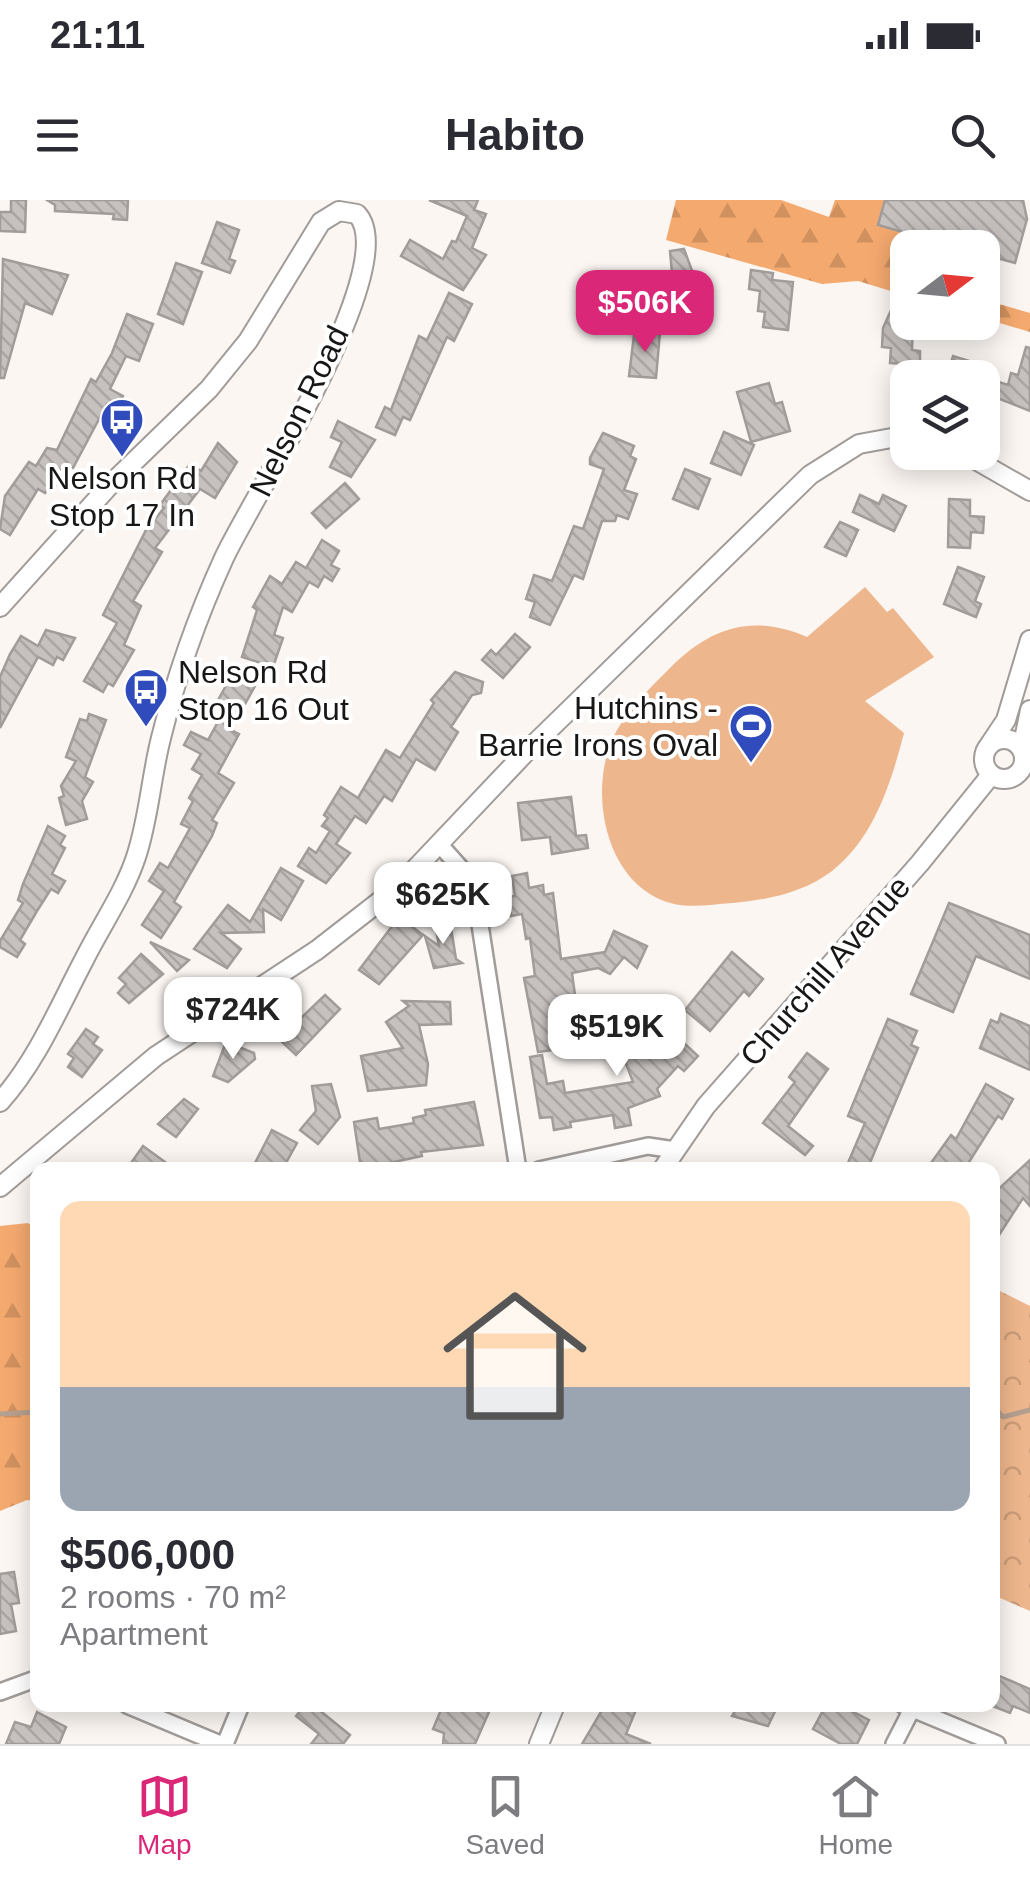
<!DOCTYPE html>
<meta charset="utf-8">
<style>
body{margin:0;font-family:Arial,sans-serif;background:#f2f2f3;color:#2b2b33;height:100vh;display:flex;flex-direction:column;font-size:38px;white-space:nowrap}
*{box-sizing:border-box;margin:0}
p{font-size:32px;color:#7c7c81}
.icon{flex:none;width:55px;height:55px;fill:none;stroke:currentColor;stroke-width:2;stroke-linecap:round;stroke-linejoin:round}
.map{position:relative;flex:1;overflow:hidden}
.drawer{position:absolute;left:30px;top:962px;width:970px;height:550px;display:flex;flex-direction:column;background:#fff;border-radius:20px;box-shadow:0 5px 25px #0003}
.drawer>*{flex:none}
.needle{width:65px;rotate:74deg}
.buttons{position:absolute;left:890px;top:30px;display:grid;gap:20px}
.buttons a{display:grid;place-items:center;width:110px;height:110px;border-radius:20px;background:#fff;box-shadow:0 5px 25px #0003;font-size:50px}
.price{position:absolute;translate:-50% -85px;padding:0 22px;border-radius:20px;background:#fff;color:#222;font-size:32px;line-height:65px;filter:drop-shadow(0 2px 5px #0008)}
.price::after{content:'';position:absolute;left:50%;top:60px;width:30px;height:22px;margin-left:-15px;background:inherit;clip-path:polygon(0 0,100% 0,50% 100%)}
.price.on{background:#db2777;color:#fff}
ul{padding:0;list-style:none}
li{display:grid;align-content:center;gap:20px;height:530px;padding:0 30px}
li+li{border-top:2px solid #e1e1e2}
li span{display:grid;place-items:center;height:310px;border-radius:20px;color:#555}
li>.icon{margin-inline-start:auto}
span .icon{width:180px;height:180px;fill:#fffc;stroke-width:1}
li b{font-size:42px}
.status{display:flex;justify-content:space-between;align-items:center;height:70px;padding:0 50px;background:#fff;direction:ltr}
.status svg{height:28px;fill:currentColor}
header{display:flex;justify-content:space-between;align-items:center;height:130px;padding:0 30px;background:#fff;font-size:45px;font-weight:800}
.dock{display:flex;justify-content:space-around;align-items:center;height:140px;border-top:2px solid #e1e1e2;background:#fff;font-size:28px;color:#7c7c81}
.dock a{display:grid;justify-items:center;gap:5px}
.dock .on{color:#db2777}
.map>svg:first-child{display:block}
</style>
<div class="status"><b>21:11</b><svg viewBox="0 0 49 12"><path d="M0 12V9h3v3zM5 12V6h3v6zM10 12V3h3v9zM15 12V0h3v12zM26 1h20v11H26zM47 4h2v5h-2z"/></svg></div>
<header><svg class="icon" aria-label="menu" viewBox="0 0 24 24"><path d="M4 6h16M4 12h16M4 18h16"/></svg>Habito<svg class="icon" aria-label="search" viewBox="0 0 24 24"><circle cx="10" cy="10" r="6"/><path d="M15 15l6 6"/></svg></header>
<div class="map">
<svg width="1030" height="1544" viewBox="0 0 1030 1544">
<defs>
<pattern id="forest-firs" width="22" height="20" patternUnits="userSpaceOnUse" patternTransform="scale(2.5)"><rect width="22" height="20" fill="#f4a96f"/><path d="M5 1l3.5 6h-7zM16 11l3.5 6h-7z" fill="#d1915f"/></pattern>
<pattern id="park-crowns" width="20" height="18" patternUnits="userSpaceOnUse" patternTransform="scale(2.5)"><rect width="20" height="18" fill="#eeb68c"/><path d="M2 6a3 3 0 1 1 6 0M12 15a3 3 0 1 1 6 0" fill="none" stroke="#cc9c78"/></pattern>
<pattern id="building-back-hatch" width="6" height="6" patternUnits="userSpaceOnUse" patternTransform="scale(2.5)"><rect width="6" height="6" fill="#c6c1be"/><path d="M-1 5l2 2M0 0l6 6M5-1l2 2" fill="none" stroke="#aaa5a3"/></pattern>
</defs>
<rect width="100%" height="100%" fill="#fbf6f2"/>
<!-- forest -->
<g fill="url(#forest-firs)">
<polygon points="676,0 781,0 829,17 835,0 885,0 878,25 917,36 913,47 908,48 907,96 858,81 822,84 666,40"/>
<polygon points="982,99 1030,113 1030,132 983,118"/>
<polygon points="28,1023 38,1030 37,1302 27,1300 0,1311 0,1026"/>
</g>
<!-- park -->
<polygon fill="url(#park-crowns)" points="992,1087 1030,1106 1030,1411 993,1395"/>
<!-- garden -->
<path fill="#eeb68c" d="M 865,387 L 887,412 L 893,408 L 934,457 L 865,501 L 904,533 C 891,583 874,638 832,671 C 803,693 767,700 732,703 C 706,705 681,710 657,698 C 601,671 588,581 617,530 C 631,506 652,486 671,467 C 712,426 754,414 807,437 Z"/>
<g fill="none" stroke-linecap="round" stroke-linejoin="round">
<!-- stream -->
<g stroke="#b59f8f" stroke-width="5">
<polyline points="992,1205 1003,1217 1030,1210"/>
<polyline points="0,1214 38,1212"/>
</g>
</g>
<!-- building -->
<g fill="url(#building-back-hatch)" stroke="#a19c99" stroke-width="2.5">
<polygon points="11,0 26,0 25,32 0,31 0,12 11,12"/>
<polygon points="47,0 128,0 127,20 113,19 114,14 55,11 55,5"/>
<polygon points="429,0 478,0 474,10 486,14 472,48 486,55 463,90 401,56 410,40 443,59 452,41 456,42 467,16"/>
<polygon points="885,0 1023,0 1027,19 1015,63 982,54 982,48 958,48 878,25"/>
<polygon points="217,22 239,30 229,59 235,61 230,73 202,63"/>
<polygon points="684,49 694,76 695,117 676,118 670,51"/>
<polygon points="3,59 68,75 52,114 25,103 4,178 0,178"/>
<polygon points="176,63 202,72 183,124 158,114"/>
<polygon points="751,70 773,73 772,80 793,82 788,130 763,127 765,112 758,111 760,91 749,89"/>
<polygon points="449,93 472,104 454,141 447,137 410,220 403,217 395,235 376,227 385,207 391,210 419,136 427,140"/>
<polygon points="892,108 908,109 908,122 913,122 912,150 920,151 920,165 890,163 891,148 882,147 883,128"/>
<polygon points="127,114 153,124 139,161 126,156 110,189 123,196 117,209 107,204 73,268 67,266 56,285 51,282 45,293 38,289 10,335 0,329 5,296 29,262 36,266 47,248 57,250 91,179 96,182 112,153"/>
<polygon points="645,131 660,132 656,178 629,176 634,135 645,136"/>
<polygon points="1026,147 1030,148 1030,211 982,192 982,178 962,178 963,174 949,170 953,156 986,166 983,177 1008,185 1011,173 1018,175"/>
<polygon points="769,183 775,204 782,202 790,231 751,242 737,192"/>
<polygon points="338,221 375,240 351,277 330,267 342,242 331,237"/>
<polygon points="724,232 754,245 741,275 711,263"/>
<polygon points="603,233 634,246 630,256 636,259 624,290 637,294 628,319 617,315 615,321 602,321 583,379 574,375 550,425 530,417 535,402 526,399 534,375 552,381 574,326 583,329 604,269 590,264 590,258"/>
<polygon points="218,243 237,262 215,298 200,289 155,348 162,352 133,401 141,406 124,445 134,450 113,486 108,483 103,492 84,481 117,423 103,415 146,330 164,308 160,305 190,264 201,271"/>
<polygon points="685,269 710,279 698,309 673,299"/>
<polygon points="345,283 359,299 326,328 312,313"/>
<polygon points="860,295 879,304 883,295 906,306 894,331 853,312"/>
<polygon points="949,299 970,300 970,316 984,317 983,333 971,332 970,348 948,347"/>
<polygon points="840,322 858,330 846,356 825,347"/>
<polygon points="322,340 339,351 331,365 339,369 332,381 324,376 318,387 309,382 292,412 283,407 274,435 283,438 273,467 242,457 257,410 253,407 270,376 282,384 296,362 306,368"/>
<polygon points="958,367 984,377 975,401 981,404 976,417 944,404"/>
<polygon points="46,430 75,438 63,460 57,457 53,465 38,457 0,528 0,477 10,454 21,436 38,446"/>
<polygon points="515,434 530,447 503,478 482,460 491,450 496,455"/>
<polygon points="455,472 483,482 481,493 472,495 451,527 458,532 435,570 416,559 392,601 384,596 366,623 355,616 336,644 350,653 326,683 298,666 309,648 316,653 330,631 322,626 328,618 324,615 341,587 358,598 386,550 400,558 434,503 431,500"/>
<polygon points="233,473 255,486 234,524 233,531 239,534 218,573 234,583 212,620 217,623 212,636 174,702 181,707 161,738 142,725 164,691 149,681 160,663 168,668 190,628 181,624 193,601 189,598 202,575 192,569 201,554 184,545 191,532 208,540 226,507 217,502"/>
<polygon points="89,514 106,520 85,577 93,582 82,601 87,619 66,625 59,598 64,596 61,586 76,561 66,557 80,519 87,521"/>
<polygon points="571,597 576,636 586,635 588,648 552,654 550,637 522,640 518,603"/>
<polygon points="48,626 65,636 60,645 65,648 52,674 65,681 58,693 51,689 37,711 20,740 25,744 17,757 0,747 0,741 23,703 18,700 23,684"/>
<polygon points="281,668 303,681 281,720 263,709 264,732 221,733 241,749 227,768 194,749 228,705 250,722"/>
<polygon points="527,673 529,688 543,685 544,695 553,693 561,759 605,752 614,731 647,746 637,768 624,757 610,774 598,768 572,773 575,795 562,797 567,848 538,852 524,778 535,776 530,738 526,739 522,714 511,716 508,697 515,696 512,676"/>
<polygon points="949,703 1030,735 1030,779 976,756 953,812 911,794"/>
<polygon points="399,717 423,735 379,784 359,770"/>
<polygon points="450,722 456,759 462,763 434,768 425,736 439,746 435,724"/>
<polygon points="150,742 189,760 177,771"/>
<polygon points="732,752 763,779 749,796 744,791 710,831 685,810"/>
<polygon points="141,754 163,774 129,803 118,793 126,784 119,778"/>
<polygon points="325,795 340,809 296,855 279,839"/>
<polygon points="403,801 450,802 451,824 419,825 428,864 426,885 368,891 361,856 403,848 386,822 409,806"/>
<polygon points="644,806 698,856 684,871 678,866 657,889 660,896 628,908 631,925 615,928 613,915 570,922 571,927 554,930 552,917 540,918 530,857 542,855 547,884 563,881 565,893 633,882 623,856 652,844 629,826"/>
<polygon points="1001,814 1030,826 1030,870 980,848 991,820 998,823"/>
<polygon points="888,819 917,831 911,845 918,848 867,970 845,970 865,923 848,916"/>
<polygon points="86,829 98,837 93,844 102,850 82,877 68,867 74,858 68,854"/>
<polygon points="226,842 254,853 255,859 228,882 213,876"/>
<polygon points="807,853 828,869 788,926 813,946 805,955 763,923 795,882 789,877"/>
<polygon points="331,884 340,917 318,944 300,930 316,911 312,886"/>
<polygon points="986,884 1013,899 1002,919 998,916 964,970 926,970 951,935 956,939"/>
<polygon points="184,899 198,909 176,937 158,924"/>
<polygon points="474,902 483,945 421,952 422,956 361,969 354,922 377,918 379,929 414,923 413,918 426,915 425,910"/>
<polygon points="272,930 297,943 282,970 267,970 255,963"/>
<polygon points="143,946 176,970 126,970"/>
<polygon points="1030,960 1030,1006 1023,998 992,1046 992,995"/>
<polygon points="14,1372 19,1403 11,1404 16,1431 0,1434 0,1374"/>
<polygon points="992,1473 1030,1489 1030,1513 1013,1506 1010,1513 992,1506"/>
<polygon points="305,1505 313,1505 350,1535 343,1544 311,1544 319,1534 296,1516"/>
<polygon points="443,1505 492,1505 475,1544 443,1544 444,1533 433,1529"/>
<polygon points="605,1505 638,1505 626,1534 651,1544 582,1544"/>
<polygon points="721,1505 778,1505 768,1526 732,1516 735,1511"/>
<polygon points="826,1505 840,1505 869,1520 857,1544 841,1544 813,1529"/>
<polygon points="37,1512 66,1527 59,1544 6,1544 15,1522 31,1527"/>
</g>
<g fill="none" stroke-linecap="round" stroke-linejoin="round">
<defs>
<g id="minor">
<polyline points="440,645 466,674 476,699 518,970"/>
<polyline points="539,970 648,946 675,950"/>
<polyline points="0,1492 38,1478"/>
<polyline points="127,1505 220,1544"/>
<polyline points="903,1505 997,1544"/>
<polyline points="225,1544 241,1505"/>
<polyline points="894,1544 912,1509"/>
</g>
<g id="tertiary">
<polyline points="962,252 1030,291"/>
<path d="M 0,407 L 109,286 L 209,189 L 248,141 L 321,22 L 339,11 L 357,14 C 404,65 250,301 224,358 C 198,415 176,477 161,538 C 151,577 149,618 136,657 C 124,693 102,724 85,758 C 59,807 37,861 0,902"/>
<circle cx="1004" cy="559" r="20"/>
<polyline points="990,544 1006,520 1030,440"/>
<polyline points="1022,549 1030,510"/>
<polyline points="662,970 706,906 920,663 991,575"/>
<polyline points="0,987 156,856 317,750 398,687 525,553 810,275 859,244 908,235"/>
<polyline points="539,1544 555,1505"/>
</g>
</defs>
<!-- minor casing -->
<use href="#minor" stroke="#a19c99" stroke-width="20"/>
<!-- tertiary casing -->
<use href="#tertiary" stroke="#a19c99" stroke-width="22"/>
<!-- minor -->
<use href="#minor" stroke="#fff" stroke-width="15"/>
<!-- tertiary -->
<use href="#tertiary" stroke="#fff" stroke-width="18"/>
</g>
<!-- icons -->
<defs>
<symbol id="bus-pin" viewBox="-11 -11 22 30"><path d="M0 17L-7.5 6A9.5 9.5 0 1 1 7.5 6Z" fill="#2f4bbc" stroke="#fff"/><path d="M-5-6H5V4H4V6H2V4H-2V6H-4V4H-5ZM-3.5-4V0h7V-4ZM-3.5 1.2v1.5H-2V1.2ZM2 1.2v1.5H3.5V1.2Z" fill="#fff"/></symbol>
<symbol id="stadium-pin" viewBox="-11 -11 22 30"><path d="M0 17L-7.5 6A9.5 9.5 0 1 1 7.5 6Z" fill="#2f4bbc" stroke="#fff"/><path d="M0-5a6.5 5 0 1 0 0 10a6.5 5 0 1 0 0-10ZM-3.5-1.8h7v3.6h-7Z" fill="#fff"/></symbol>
</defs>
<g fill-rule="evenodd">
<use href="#bus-pin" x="97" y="195" width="50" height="68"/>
<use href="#bus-pin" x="121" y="465" width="50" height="68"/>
<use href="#stadium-pin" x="726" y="501" width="50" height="68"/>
</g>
<g text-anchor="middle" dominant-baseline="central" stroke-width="8" stroke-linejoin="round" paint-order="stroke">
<!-- street labels -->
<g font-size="32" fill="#191716" stroke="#fff">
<text transform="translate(299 211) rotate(-64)">Nelson Road</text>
<text transform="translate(825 771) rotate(-49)">Churchill Avenue</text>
</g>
<!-- poi labels -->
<g font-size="32" fill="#191716" stroke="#fff">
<text x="122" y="278">Nelson Rd<tspan x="122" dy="37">Stop 17 In</tspan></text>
<text x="178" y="472" text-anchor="start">Nelson Rd<tspan x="178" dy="37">Stop 16 Out</tspan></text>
<text x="718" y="508" text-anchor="end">Hutchins -<tspan x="718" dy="37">Barrie Irons Oval</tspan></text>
</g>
</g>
</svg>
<div class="buttons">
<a><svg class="needle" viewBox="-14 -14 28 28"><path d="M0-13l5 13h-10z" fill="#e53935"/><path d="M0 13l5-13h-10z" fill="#7c7c81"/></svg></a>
<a><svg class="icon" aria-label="layers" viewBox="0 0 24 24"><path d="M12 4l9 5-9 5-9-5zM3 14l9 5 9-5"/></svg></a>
</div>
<b class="price on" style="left:645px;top:155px">$506K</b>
<b class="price" style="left:443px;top:747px">$625K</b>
<b class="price" style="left:233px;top:862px">$724K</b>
<b class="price" style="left:617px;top:879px">$519K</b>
<section class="drawer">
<ul>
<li><span style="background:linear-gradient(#ffd9b3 60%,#9aa5b1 0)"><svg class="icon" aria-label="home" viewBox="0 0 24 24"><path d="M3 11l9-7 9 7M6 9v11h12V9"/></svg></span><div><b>$506,000</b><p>2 rooms · 70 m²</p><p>Apartment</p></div></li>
</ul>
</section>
</div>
<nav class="dock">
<a class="on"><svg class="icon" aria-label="map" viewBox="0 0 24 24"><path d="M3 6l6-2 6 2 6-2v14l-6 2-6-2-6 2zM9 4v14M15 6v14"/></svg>Map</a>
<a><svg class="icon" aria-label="saved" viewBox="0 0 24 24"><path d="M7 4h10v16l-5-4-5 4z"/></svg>Saved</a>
<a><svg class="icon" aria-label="home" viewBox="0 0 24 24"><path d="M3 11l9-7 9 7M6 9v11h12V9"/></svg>Home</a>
</nav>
